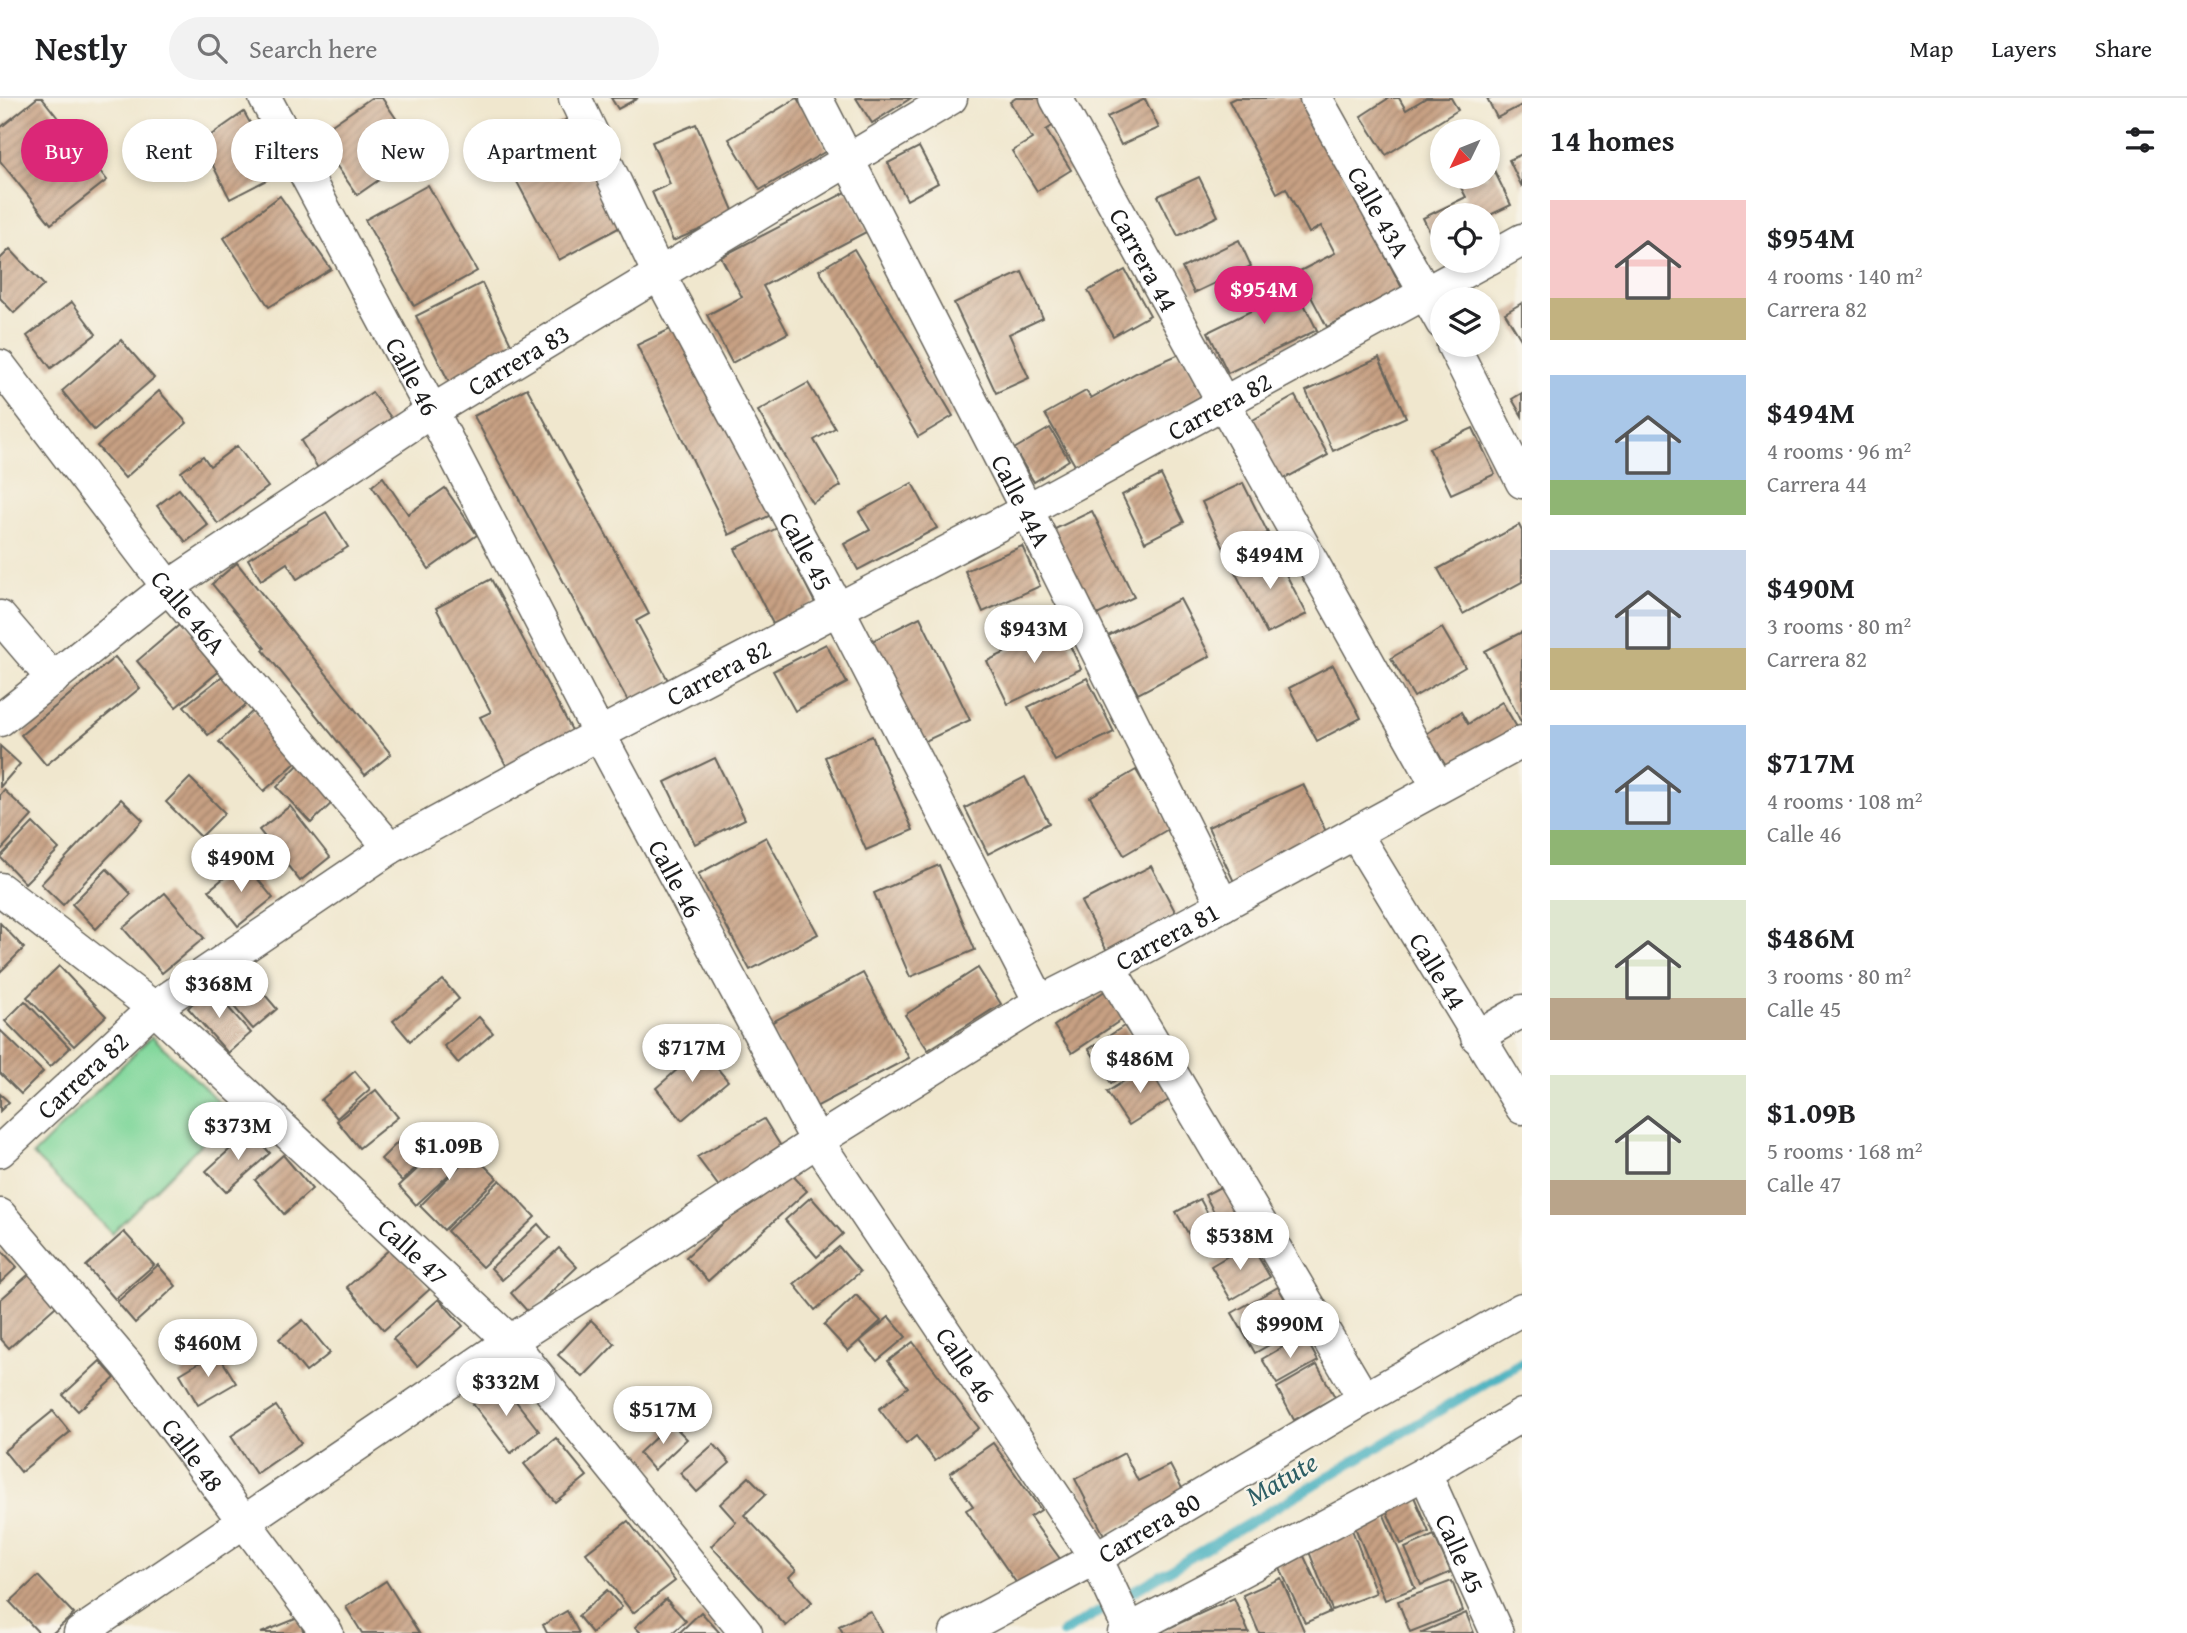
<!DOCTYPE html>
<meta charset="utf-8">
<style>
body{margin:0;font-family:"Gentium Book Plus",serif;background:#f2f2f2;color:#202124;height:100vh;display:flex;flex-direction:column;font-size:26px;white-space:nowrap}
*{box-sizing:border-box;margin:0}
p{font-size:23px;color:#757577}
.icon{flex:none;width:38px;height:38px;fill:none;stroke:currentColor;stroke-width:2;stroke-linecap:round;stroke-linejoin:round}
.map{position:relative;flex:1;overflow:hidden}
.side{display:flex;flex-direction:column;background:#fff;width:665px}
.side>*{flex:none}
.hud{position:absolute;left:21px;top:21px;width:665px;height:63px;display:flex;gap:14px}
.needle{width:46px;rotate:227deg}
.controls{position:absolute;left:1430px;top:21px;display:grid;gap:14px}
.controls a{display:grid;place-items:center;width:70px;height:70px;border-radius:50%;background:#fff;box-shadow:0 4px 10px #0003;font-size:35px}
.price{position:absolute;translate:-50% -60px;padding:0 16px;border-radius:24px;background:#fff;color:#222;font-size:23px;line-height:46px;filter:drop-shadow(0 2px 4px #0008)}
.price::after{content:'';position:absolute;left:50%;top:42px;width:21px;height:16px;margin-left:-10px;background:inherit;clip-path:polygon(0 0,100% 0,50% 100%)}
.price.on{background:#db2777;color:#fff}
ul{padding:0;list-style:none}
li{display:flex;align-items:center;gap:21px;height:175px;padding:0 28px}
li span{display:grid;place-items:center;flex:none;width:196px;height:140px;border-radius:0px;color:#555}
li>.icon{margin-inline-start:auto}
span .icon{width:84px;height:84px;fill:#fffc;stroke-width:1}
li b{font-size:30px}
h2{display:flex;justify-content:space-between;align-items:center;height:84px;padding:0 28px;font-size:30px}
.tag{padding:0 24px;border-radius:32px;background:#fff;box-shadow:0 4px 10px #0003;font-size:24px;line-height:63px}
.tag.on{background:#db2777;color:#fff}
header{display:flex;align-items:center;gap:42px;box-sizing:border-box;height:98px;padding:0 35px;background:#fff;border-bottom:2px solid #e0e0e0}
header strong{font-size:33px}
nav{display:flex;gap:38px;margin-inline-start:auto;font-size:24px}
.search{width:490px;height:63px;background:#f2f2f2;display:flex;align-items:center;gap:18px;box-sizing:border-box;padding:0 24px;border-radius:38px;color:#757577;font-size:26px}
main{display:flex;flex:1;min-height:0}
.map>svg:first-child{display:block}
</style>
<header>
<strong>Nestly</strong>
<div class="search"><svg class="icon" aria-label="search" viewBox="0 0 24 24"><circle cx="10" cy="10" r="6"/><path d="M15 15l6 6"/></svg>Search here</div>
<nav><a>Map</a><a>Layers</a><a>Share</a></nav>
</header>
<main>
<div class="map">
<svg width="1522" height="1535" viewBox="0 0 1522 1535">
<defs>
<pattern id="building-hatch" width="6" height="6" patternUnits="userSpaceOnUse" patternTransform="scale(1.75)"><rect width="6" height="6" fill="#c7a083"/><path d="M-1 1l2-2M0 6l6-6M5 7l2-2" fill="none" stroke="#a1826a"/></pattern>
</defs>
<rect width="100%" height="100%" fill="#f7f3e8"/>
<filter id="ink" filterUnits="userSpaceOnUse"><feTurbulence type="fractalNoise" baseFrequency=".0143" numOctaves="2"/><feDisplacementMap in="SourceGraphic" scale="14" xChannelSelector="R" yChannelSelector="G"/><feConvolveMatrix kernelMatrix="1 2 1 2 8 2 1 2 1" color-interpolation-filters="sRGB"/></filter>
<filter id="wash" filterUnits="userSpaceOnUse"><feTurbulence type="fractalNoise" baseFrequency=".00686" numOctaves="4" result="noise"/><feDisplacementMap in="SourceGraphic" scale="28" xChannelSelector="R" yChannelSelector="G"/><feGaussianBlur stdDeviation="1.57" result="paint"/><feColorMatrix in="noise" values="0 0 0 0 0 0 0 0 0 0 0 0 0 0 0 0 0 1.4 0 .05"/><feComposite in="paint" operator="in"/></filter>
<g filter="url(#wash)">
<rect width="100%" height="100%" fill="#f0e7ce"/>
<!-- pitch -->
<polygon fill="#81d79b" stroke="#4e7a5c" stroke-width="2" points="152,938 231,1016 112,1135 33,1057"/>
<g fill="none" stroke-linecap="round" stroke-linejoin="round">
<!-- stream -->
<polyline stroke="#41aebe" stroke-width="10" points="1063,1535 1522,1264"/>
</g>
<g id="blocks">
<!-- building -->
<g fill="url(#building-hatch)">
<polygon points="37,0 42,0 107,82 51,126 0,63 0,30"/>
<polygon points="371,0 382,0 419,54 357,97 316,38"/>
<polygon points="611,0 638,0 618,11"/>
<polygon points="797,0 828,52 760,92 729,41"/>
<polygon points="856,0 911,0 872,25"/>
<polygon points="1016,0 1048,0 1062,22 1046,32 1071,72 1037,93 1012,53 1032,41 1010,4"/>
<polygon points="1235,0 1304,0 1402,190 1327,229 1298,174 1335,155 1321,128 1309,135 1286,90 1277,95 1229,3"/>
<polygon points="1389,0 1399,0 1406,12 1426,0 1451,0 1458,12 1386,57 1361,18"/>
<polygon points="1487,0 1522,0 1522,7 1497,20"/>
<polygon points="1145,1 1159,30 1121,47 1107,19"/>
<polygon points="244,14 278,76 230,101 201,44"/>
<polygon points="567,21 624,127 559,162 502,56"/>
<polygon points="696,26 735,117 673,143 652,94 670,86 652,44"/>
<polygon points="919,49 938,85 907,102 888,65"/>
<polygon points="1522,56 1522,89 1509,62"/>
<polygon points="1491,66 1511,107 1488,118 1442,117 1442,159 1423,120 1466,99 1457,82 1464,79 1488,79 1488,67"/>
<polygon points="1199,79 1218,118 1178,138 1158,98"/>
<polygon points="428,87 477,173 414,208 365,122"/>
<polygon points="848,93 868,133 763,188 788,235 732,265 707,217 742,199 721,159"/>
<polygon points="280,98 331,171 269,209 224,140"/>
<polygon points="1239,142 1251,168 1194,195 1182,170"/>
<polygon points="10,151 44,187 14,215 0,200 0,161"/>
<polygon points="854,151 953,318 918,339 819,172"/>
<polygon points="1125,172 1150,217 1113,238 1088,193"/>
<polygon points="1022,174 1043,220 1009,236 1029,280 996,295 954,205"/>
<polygon points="1290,178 1317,232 1228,275 1208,234 1259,209 1253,197"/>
<polygon points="482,185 513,250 452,290 416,218"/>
<polygon points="72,204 96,236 51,270 27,238"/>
<polygon points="1522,205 1522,243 1505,215"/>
<polygon points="681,226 773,416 729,437 637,247"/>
<polygon points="121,242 154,280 94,332 62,293"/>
<polygon points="1182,255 1205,296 1076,369 1045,316 1086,293 1091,300 1136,275"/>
<polygon points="1379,260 1406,319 1333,353 1306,293"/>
<polygon points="808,285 835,330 814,342 841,388 812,405 758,313"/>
<polygon points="527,290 649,516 636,523 669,584 629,605 474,318"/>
<polygon points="159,293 187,325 125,380 97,348"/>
<polygon points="372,294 398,329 323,378 301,343"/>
<polygon points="1522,295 1522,318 1512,301"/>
<polygon points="1295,298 1328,357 1277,385 1244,327"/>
<polygon points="1050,330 1069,362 1034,384 1014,351"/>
<polygon points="1473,330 1495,376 1451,396 1429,350"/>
<polygon points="237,348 268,389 218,426 181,374 203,358 210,368"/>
<polygon points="1161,377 1184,424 1145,444 1122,397"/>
<polygon points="383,379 408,416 445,390 477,437 429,471 372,388"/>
<polygon points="912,385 937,430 858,472 844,446 870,432 859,414"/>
<polygon points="1243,385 1268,435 1226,455 1202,404"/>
<polygon points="179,391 208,427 186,444 157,408"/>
<polygon points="1092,413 1134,499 1093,519 1051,433"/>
<polygon points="326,414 348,449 297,481 287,465 261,482 248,461"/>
<polygon points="1519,427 1522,433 1522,484 1463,516 1438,471"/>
<polygon points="777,430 815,505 773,526 735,451"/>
<polygon points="1022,448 1040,488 983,514 965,473"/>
<polygon points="1272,450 1307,516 1267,536 1233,470"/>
<polygon points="237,465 391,656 365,677 263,552 265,550 212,486"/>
<polygon points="491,481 574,636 508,671 480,619 491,614 436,510"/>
<polygon points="1180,501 1210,558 1138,596 1108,538"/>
<polygon points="920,519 970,622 919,646 870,544"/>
<polygon points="184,523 223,570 176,609 137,563"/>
<polygon points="1061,528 1081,571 1008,606 987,563"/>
<polygon points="1442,530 1465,569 1414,599 1391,560"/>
<polygon points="1522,534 1522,626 1485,553"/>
<polygon points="826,546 847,585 795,613 773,573"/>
<polygon points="115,559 140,590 46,667 21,637"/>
<polygon points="1333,567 1361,620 1317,643 1289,590"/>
<polygon points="225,576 248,605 208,637 184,608"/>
<polygon points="1087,580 1114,634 1055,663 1028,609"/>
<polygon points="1502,604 1521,636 1452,678 1426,636 1461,614 1468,626"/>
<polygon points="254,612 299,662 264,693 219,644"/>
<polygon points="872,638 913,732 866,752 825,659"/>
<polygon points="0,648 20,666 0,689"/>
<polygon points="715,660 745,721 695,746 665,684"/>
<polygon points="300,665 336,701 311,725 277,689"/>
<polygon points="1136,672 1170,730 1124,757 1090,699"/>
<polygon points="1025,679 1049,725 988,756 965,710"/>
<polygon points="190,680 225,715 201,739 166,704"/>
<polygon points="1303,686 1331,744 1236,788 1208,729"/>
<polygon points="4,692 32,718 0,753 0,697"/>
<polygon points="121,701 143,722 63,807 41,786"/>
<polygon points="290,708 330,759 300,783 259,732"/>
<polygon points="33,725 59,751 25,785 0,759"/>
<polygon points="766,739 818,836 750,872 698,776"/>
<polygon points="244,764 273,800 238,828 209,792"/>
<polygon points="939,767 975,852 910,879 874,795"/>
<polygon points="1151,768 1177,817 1107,853 1081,804"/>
<polygon points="107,771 131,796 96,831 72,806"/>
<polygon points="165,795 204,840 162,875 123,830"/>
<polygon points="0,825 24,850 0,874"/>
<polygon points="59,868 106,918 74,948 27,899"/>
<polygon points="242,870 277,911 253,931 218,890"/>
<polygon points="978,870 1001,906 928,952 905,917"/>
<polygon points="863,875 909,960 812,1011 767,927"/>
<polygon points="443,882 459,901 410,943 393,923"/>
<polygon points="210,889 251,935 228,955 188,910"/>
<polygon points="1105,893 1124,920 1072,955 1054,928"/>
<polygon points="25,903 70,950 50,969 5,923"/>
<polygon points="479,919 493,935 458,965 444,948"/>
<polygon points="1124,928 1147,961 1111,985 1089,951"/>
<polygon points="0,932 43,974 21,996 0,975"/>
<polygon points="701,951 728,983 682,1022 656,990"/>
<polygon points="1151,966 1172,1000 1129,1027 1107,994"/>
<polygon points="355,973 370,991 337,1020 321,1002"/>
<polygon points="376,992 398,1019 359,1050 337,1023"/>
<polygon points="0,996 9,1004 0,1013"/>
<polygon points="764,1021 782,1050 723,1094 697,1059"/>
<polygon points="250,1033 270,1055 226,1094 206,1073"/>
<polygon points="454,1037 497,1080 444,1132 420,1108 469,1058 416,1107 399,1088"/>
<polygon points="402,1040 424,1062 402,1083 381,1061"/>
<polygon points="283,1057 312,1091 284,1116 255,1082"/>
<polygon points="785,1069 807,1093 708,1183 686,1159"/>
<polygon points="500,1082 535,1119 482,1169 447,1133"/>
<polygon points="1222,1088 1243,1126 1225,1135 1205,1097"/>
<polygon points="811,1099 843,1136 817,1159 785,1122"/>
<polygon points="1200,1101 1220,1138 1197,1151 1176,1114"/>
<polygon points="538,1126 550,1140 502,1182 491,1170"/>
<polygon points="124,1134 154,1167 115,1201 86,1168"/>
<polygon points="1250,1145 1270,1179 1231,1202 1211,1168"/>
<polygon points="392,1149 430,1191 384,1232 347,1189"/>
<polygon points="839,1149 860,1174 815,1212 794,1186"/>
<polygon points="559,1150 577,1169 529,1215 511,1195"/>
<polygon points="0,1151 17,1169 0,1185"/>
<polygon points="158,1167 176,1188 135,1225 117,1204"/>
<polygon points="36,1170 64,1201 9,1250 0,1240 0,1202"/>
<polygon points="1278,1189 1301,1229 1255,1255 1232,1215"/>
<polygon points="856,1197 881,1223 848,1253 824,1227"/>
<polygon points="439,1201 463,1228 417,1268 393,1241"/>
<polygon points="889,1219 906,1239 877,1263 860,1243"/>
<polygon points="303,1222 330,1255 306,1274 279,1241"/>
<polygon points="591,1222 615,1246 583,1279 558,1257"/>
<polygon points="1304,1237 1318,1263 1277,1286 1262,1261"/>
<polygon points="913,1244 979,1330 935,1363 916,1338 906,1346 879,1311 908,1289 888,1263"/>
<polygon points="217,1254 236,1285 198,1307 180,1276"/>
<polygon points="100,1263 115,1280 78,1313 63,1297"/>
<polygon points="1317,1267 1335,1299 1294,1322 1277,1290"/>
<polygon points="501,1284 539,1333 511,1355 473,1306"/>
<polygon points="276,1308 301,1345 256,1376 231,1338"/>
<polygon points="53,1313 70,1334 21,1374 4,1353"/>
<polygon points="671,1325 687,1341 654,1372 639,1355"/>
<polygon points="556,1340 587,1378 555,1404 524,1366"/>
<polygon points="993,1345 1041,1412 1030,1419 1063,1465 1022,1493 966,1412 973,1408 950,1375"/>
<polygon points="714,1346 730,1365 697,1394 680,1375"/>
<polygon points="1124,1355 1138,1383 1170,1367 1185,1396 1104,1437 1075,1381"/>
<polygon points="749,1379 766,1396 744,1417 796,1472 789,1479 812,1504 786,1528 711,1448 736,1424 720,1406"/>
<polygon points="1412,1394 1429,1434 1401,1446 1383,1405"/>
<polygon points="1381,1410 1415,1490 1385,1502 1352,1422"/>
<polygon points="628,1423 675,1483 633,1515 586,1455"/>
<polygon points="1351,1429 1376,1495 1332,1512 1306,1446"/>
<polygon points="1434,1437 1451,1474 1421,1487 1405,1450"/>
<polygon points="1302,1454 1330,1514 1305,1525 1278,1466"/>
<polygon points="38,1478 74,1516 53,1535 39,1535 10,1504"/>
<polygon points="1281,1480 1305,1535 1259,1535 1243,1497"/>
<polygon points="386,1483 419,1535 362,1535 346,1509"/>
<polygon points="1452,1483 1463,1513 1410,1534 1398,1503"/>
<polygon points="607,1492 622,1509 592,1535 578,1518"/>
<polygon points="1234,1500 1249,1535 1158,1535"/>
<polygon points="666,1501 686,1523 672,1535 641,1535 635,1529"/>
<polygon points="567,1513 579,1535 547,1535 543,1527"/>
<polygon points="870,1513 882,1535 843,1535 839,1528"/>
<polygon points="701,1514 720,1535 679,1535"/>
<polygon points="1466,1515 1474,1535 1420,1535"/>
<polygon points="298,1520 304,1535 261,1535"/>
</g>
</g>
</g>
<g filter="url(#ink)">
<use href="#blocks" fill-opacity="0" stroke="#66635a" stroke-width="2"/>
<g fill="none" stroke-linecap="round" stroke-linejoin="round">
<defs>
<g id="minor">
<path id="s1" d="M 265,0 L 432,313 L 599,636 L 817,1043 L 1096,1460 L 1131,1535"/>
<path id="s2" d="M 575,0 L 659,176 L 838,511 L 1040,904"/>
<path id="s3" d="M 816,0 L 1027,412 L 1223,807"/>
<path id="s4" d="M 1056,0 L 1223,304 L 1438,689"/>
<path id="s5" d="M 1316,0 L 1442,225"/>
<polyline points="1488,161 1522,142"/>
<polyline points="1453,247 1522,384"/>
<path id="s6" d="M 0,268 L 168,489 L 390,750"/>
<polyline points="0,519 53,581"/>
<path id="s7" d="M 0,622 L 168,489 L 432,313 L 951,0"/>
<path id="s8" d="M 1355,735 L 1522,1010"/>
<path id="s9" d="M 0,791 L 154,910 L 510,1243 L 746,1535"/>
<polyline points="1109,869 1364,1301"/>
<polyline points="1477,939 1522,913"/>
<path id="s10" d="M 0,1053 L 154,910 L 390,750 L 599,636 L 1027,412 L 1484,163"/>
<path id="s11" d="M 0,1117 L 128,1268 L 327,1535"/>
<path id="s12" d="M 1425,1375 L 1497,1535"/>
<path id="s13" d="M 80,1535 L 510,1243 L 620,1173 L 817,1043 L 1040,904 L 1109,869 L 1522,644"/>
<path id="s14" d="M 956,1535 L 1096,1460 L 1364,1301 L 1522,1211"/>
<polyline points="1124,1535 1425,1375 1522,1317"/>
</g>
</defs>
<!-- minor casing -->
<use href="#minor" stroke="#66635a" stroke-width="35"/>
<!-- minor -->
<use href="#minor" stroke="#fff" stroke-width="32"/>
</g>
</g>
<g text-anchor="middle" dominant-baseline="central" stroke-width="5" stroke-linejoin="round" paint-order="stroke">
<!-- street labels -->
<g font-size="26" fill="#1c1c1c" stroke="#f7f3e8">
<text stroke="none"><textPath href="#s5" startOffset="130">Calle 43A</textPath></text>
<text stroke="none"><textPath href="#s4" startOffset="184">Carrera 44</textPath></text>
<text stroke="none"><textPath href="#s7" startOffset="632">Carrera 83</textPath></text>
<text stroke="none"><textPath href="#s1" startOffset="315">Calle 46</textPath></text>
<text stroke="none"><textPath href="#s10" startOffset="1435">Carrera 82</textPath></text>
<text stroke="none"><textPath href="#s3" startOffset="452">Calle 44A</textPath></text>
<text stroke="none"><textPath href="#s2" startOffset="509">Calle 45</textPath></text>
<text stroke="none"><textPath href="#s6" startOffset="310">Calle 46A</textPath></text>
<text stroke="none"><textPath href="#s10" startOffset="868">Carrera 82</textPath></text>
<text stroke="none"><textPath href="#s1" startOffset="882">Calle 46</textPath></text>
<text stroke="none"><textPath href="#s13" startOffset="1292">Carrera 81</textPath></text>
<text stroke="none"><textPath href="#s8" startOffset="161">Calle 44</textPath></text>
<text stroke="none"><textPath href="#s10" startOffset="112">Carrera 82</textPath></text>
<text stroke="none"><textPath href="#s9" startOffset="550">Calle 47</textPath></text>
<text stroke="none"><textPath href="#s1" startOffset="1449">Calle 46</textPath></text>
<text stroke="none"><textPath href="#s11" startOffset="308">Calle 48</textPath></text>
<text stroke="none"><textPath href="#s14" startOffset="220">Carrera 80</textPath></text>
<text stroke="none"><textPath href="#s12" startOffset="88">Calle 45</textPath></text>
</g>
<!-- water labels -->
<g font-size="28" font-style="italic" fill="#2d5e65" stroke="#f7f3e8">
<text transform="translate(1281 1380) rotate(-30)">Matute</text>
</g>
</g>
</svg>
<div class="controls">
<a><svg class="needle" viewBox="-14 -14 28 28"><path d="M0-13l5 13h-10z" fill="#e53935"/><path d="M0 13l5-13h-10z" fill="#757577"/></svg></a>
<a><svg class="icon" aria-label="locate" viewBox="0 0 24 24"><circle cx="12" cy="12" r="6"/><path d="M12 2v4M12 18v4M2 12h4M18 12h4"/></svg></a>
<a><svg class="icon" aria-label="layers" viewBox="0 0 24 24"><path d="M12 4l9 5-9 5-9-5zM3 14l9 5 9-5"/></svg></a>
</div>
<b class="price on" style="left:1264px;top:228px">$954M</b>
<b class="price" style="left:1270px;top:493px">$494M</b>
<b class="price" style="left:1034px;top:567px">$943M</b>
<b class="price" style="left:241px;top:796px">$490M</b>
<b class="price" style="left:219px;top:922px">$368M</b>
<b class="price" style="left:692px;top:986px">$717M</b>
<b class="price" style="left:1140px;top:997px">$486M</b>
<b class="price" style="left:238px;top:1064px">$373M</b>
<b class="price" style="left:449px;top:1084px">$1.09B</b>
<b class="price" style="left:1240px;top:1174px">$538M</b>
<b class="price" style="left:1290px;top:1262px">$990M</b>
<b class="price" style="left:208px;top:1281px">$460M</b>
<b class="price" style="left:506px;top:1320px">$332M</b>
<b class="price" style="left:663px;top:1348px">$517M</b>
<div class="hud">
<a class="tag on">Buy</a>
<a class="tag">Rent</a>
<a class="tag">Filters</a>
<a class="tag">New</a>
<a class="tag">Apartment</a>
</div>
</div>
<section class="side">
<h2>14 homes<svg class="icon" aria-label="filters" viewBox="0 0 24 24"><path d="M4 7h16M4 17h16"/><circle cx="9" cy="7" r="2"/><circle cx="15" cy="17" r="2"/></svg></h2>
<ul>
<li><span style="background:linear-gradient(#f6c9c9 70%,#c2b280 0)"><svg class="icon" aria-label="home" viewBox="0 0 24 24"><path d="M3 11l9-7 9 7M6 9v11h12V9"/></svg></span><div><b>$954M</b><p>4 rooms · 140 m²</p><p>Carrera 82</p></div></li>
<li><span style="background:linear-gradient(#a9c7e8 75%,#8fb573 0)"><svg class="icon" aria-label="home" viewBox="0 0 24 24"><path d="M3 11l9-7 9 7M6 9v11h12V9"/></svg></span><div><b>$494M</b><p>4 rooms · 96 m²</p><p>Carrera 44</p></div></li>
<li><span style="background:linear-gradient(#c9d6e8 70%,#c2b280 0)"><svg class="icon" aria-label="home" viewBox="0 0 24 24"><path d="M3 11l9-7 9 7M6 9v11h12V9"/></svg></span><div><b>$490M</b><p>3 rooms · 80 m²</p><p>Carrera 82</p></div></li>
<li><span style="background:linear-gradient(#a9c7e8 75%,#8fb573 0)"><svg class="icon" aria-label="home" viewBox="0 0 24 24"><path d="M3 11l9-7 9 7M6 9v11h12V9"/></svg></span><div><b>$717M</b><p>4 rooms · 108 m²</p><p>Calle 46</p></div></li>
<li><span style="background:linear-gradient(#dfe7d0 70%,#b9a48a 0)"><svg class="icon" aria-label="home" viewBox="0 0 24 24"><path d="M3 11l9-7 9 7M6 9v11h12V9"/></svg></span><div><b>$486M</b><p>3 rooms · 80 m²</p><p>Calle 45</p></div></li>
<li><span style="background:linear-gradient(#dfe7d0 75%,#b9a48a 0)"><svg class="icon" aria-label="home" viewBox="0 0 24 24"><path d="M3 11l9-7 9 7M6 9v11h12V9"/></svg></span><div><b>$1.09B</b><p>5 rooms · 168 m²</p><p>Calle 47</p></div></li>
</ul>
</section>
</main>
